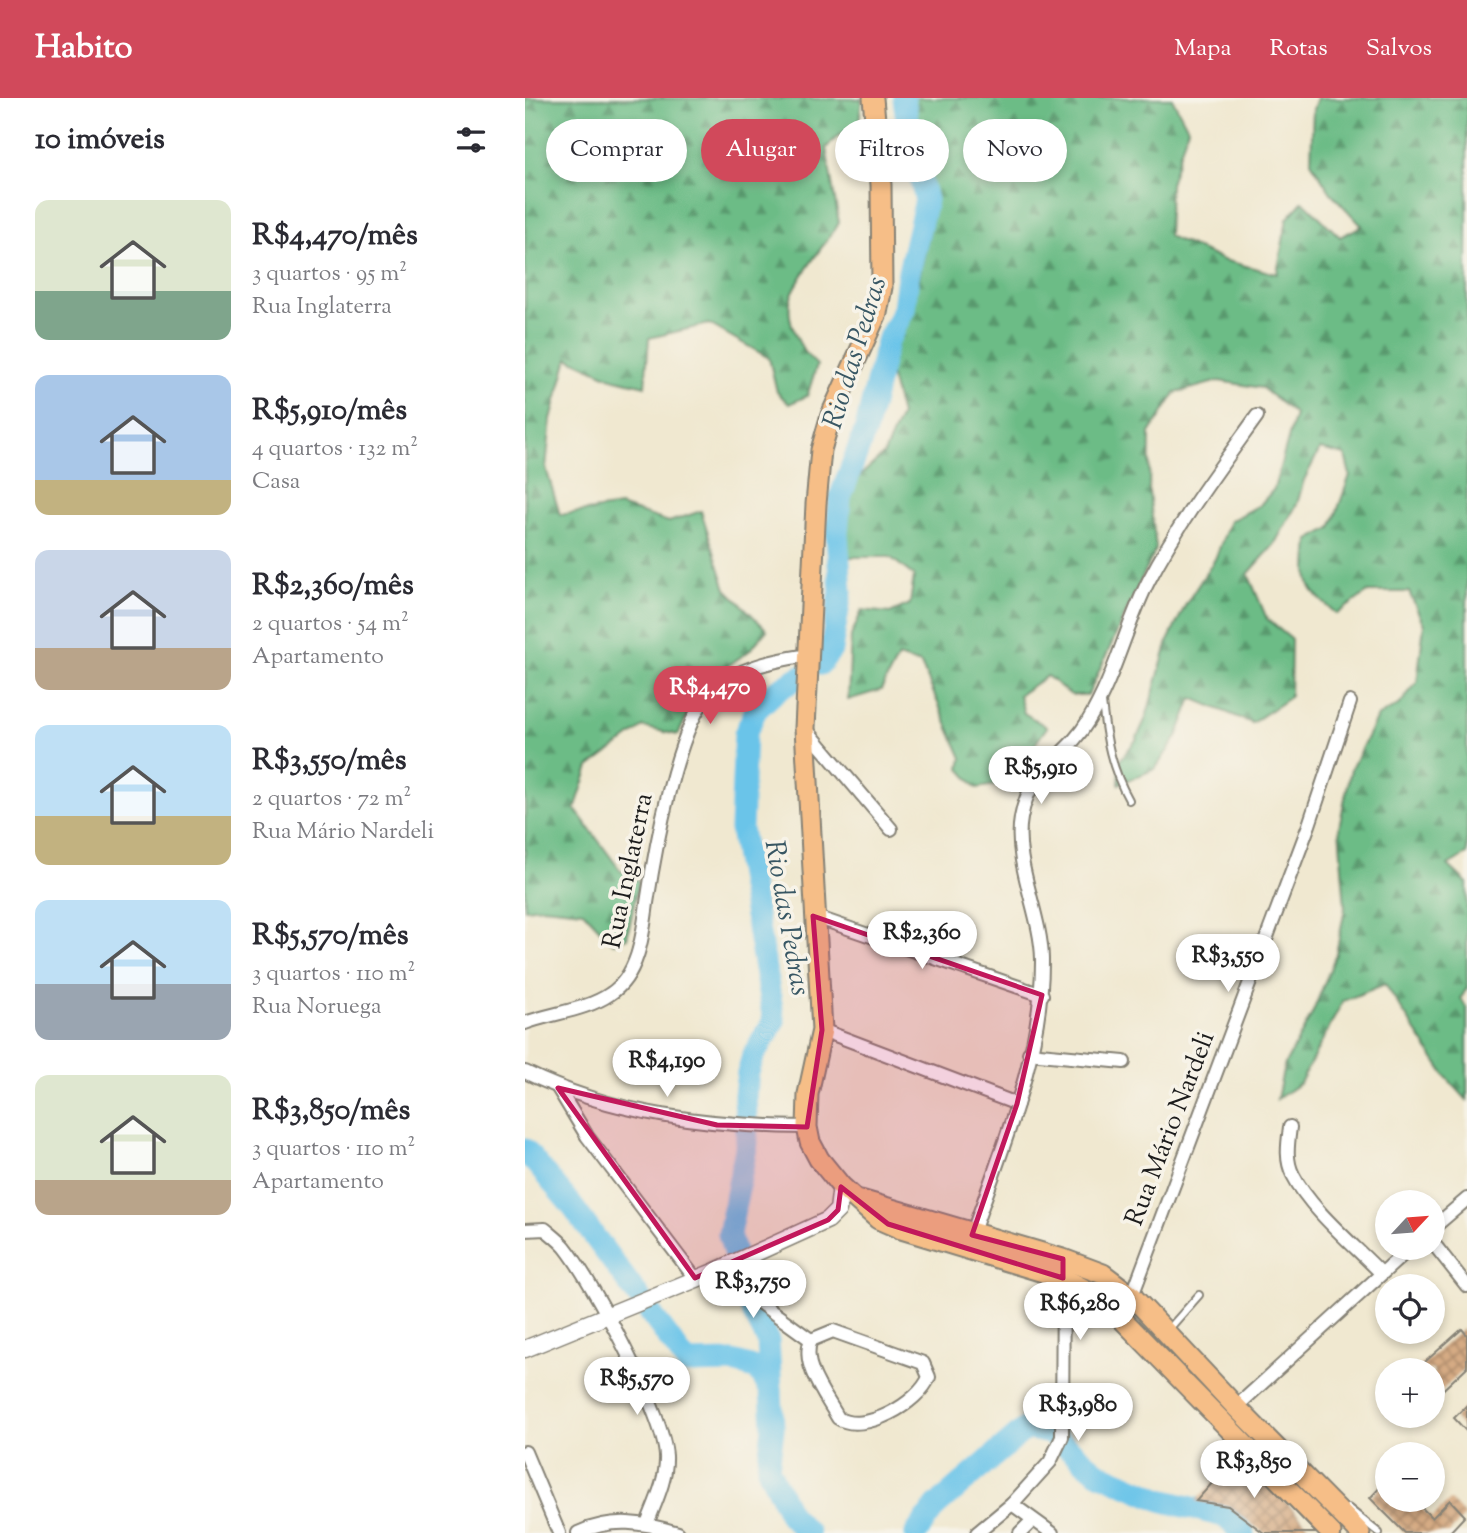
<!DOCTYPE html>
<html lang="pt">
<meta charset="utf-8">
<style>
body{margin:0;font-family:"Sorts Mill Goudy",serif;background:#f7f7f7;color:#2b2b33;height:100vh;display:flex;flex-direction:column;font-size:26px;white-space:nowrap}
*{box-sizing:border-box;margin:0}
p{font-size:23px;color:#7c7c81}
.icon{flex:none;width:38px;height:38px;fill:none;stroke:currentColor;stroke-width:2;stroke-linecap:round;stroke-linejoin:round}
.map{position:relative;flex:1;overflow:hidden}
.panel{display:flex;flex-direction:column;background:#fff;width:525px}
.panel>*{flex:none}
.guide{position:absolute;left:21px;top:21px;width:665px;height:63px;display:flex;gap:14px}
.needle{width:46px;rotate:64deg}
.buttons{position:absolute;left:850px;top:1092px;display:grid;gap:14px}
.buttons a{display:grid;place-items:center;width:70px;height:70px;border-radius:50%;background:#fff;box-shadow:0 4px 10px #0003;font-size:35px}
.price{position:absolute;translate:-50% -60px;padding:0 16px;border-radius:24px;background:#fff;color:#222;font-size:23px;line-height:46px;filter:drop-shadow(0 2px 4px #0008)}
.price::after{content:'';position:absolute;left:50%;top:42px;width:21px;height:16px;margin-left:-10px;background:inherit;clip-path:polygon(0 0,100% 0,50% 100%)}
.price.on{background:#d1495b;color:#fff}
ul{padding:0;list-style:none}
li{display:flex;align-items:center;gap:21px;height:175px;padding:0 35px}
li span{display:grid;place-items:center;flex:none;width:196px;height:140px;border-radius:14px;color:#555}
li>.icon{margin-inline-start:auto}
span .icon{width:84px;height:84px;fill:#fffc;stroke-width:1}
li b{font-size:30px}
h2{display:flex;justify-content:space-between;align-items:center;height:84px;padding:0 35px;font-size:30px}
.pill{padding:0 24px;border-radius:32px;background:#fff;box-shadow:0 4px 10px #0003;font-size:24px;line-height:63px}
.pill.on{background:#d1495b;color:#fff}
header{display:flex;align-items:center;gap:42px;box-sizing:border-box;height:98px;padding:0 35px;background:#d1495b;color:#fff}
header strong{font-size:33px}
nav{display:flex;gap:38px;margin-inline-start:auto;font-size:24px}
main{display:flex;flex:1;min-height:0}
.map>svg:first-child{display:block}
</style>
<header>
<strong>Habito</strong>
<nav><a>Mapa</a><a>Rotas</a><a>Salvos</a></nav>
</header>
<main>
<section class="panel">
<h2>10 imóveis<svg class="icon" aria-label="filters" viewBox="0 0 24 24"><path d="M4 7h16M4 17h16"/><circle cx="9" cy="7" r="2"/><circle cx="15" cy="17" r="2"/></svg></h2>
<ul>
<li><span style="background:linear-gradient(#dfe7d0 65%,#7fa58c 0)"><svg class="icon" aria-label="home" viewBox="0 0 24 24"><path d="M3 11l9-7 9 7M6 9v11h12V9"/></svg></span><div><b>R$4,470/mês</b><p>3 quartos · 95 m²</p><p>Rua Inglaterra</p></div></li>
<li><span style="background:linear-gradient(#a9c7e8 75%,#c2b280 0)"><svg class="icon" aria-label="home" viewBox="0 0 24 24"><path d="M3 11l9-7 9 7M6 9v11h12V9"/></svg></span><div><b>R$5,910/mês</b><p>4 quartos · 132 m²</p><p>Casa</p></div></li>
<li><span style="background:linear-gradient(#c9d6e8 70%,#b9a48a 0)"><svg class="icon" aria-label="home" viewBox="0 0 24 24"><path d="M3 11l9-7 9 7M6 9v11h12V9"/></svg></span><div><b>R$2,360/mês</b><p>2 quartos · 54 m²</p><p>Apartamento</p></div></li>
<li><span style="background:linear-gradient(#bfe0f5 65%,#c2b280 0)"><svg class="icon" aria-label="home" viewBox="0 0 24 24"><path d="M3 11l9-7 9 7M6 9v11h12V9"/></svg></span><div><b>R$3,550/mês</b><p>2 quartos · 72 m²</p><p>Rua Mário Nardeli</p></div></li>
<li><span style="background:linear-gradient(#bfe0f5 60%,#9aa5b1 0)"><svg class="icon" aria-label="home" viewBox="0 0 24 24"><path d="M3 11l9-7 9 7M6 9v11h12V9"/></svg></span><div><b>R$5,570/mês</b><p>3 quartos · 110 m²</p><p>Rua Noruega</p></div></li>
<li><span style="background:linear-gradient(#dfe7d0 75%,#b9a48a 0)"><svg class="icon" aria-label="home" viewBox="0 0 24 24"><path d="M3 11l9-7 9 7M6 9v11h12V9"/></svg></span><div><b>R$3,850/mês</b><p>3 quartos · 110 m²</p><p>Apartamento</p></div></li>
</ul>
</section>
<div class="map">
<svg width="942" height="1435" viewBox="0 0 942 1435">
<defs>
<pattern id="forest-firs" width="22" height="20" patternUnits="userSpaceOnUse" patternTransform="scale(1.75)"><rect width="22" height="20" fill="#6cbc86"/><path d="M5 1l3.5 6h-7zM16 11l3.5 6h-7z" fill="#58986d"/></pattern>
<pattern id="building-cross-hatch" width="8" height="8" patternUnits="userSpaceOnUse" patternTransform="scale(1.75)"><rect width="8" height="8" fill="#d5ab84"/><path d="M0 0l8 8M0 8l8-8" fill="none" stroke="#ac8a6b"/></pattern>
</defs>
<rect width="100%" height="100%" fill="#f7f3e8"/>
<filter id="ink" filterUnits="userSpaceOnUse"><feTurbulence type="fractalNoise" baseFrequency=".0143" numOctaves="2"/><feDisplacementMap in="SourceGraphic" scale="14" xChannelSelector="R" yChannelSelector="G"/><feConvolveMatrix kernelMatrix="1 2 1 2 8 2 1 2 1" color-interpolation-filters="sRGB"/></filter>
<filter id="wash" filterUnits="userSpaceOnUse"><feTurbulence type="fractalNoise" baseFrequency=".00686" numOctaves="4" result="noise"/><feDisplacementMap in="SourceGraphic" scale="28" xChannelSelector="R" yChannelSelector="G"/><feGaussianBlur stdDeviation="1.57" result="paint"/><feColorMatrix in="noise" values="0 0 0 0 0 0 0 0 0 0 0 0 0 0 0 0 0 1.4 0 .05"/><feComposite in="paint" operator="in"/></filter>
<g filter="url(#wash)">
<rect width="100%" height="100%" fill="#f0e8d0"/>
<!-- forest -->
<g fill="url(#forest-firs)" stroke="#446c51" stroke-width="2">
<path d="M 0,0 L 337,1 L 334,26 L 314,37 L 301,50 L 314,125 C 299,147 280,170 268,194 C 257,217 274,252 292,267 L 282,298 L 264,306 L 252,294 L 244,260 L 184,226 L 124,240 L 120,288 L 87,280 L 43,260 L 26,321 L 21,370 L 35,417 L 95,408 L 144,424 L 176,413 L 201,491 L 242,532 L 224,553 L 178,585 L 153,637 L 118,629 L 64,669 L 50,711 L 96,773 L 114,783 L 102,840 L 88,845 L 58,813 L 18,809 L 0,811 Z"/>
<path d="M 379,0 L 647,0 L 663,30 L 645,86 L 643,138 L 698,162 L 752,176 L 762,121 L 778,103 L 815,139 L 837,128 L 806,95 L 786,64 L 788,11 L 792,0 L 942,0 L 942,756 L 923,767 L 942,785 L 942,890 L 936,900 L 942,911 L 942,1002 L 921,979 L 860,886 L 818,903 L 775,985 L 752,1001 L 759,968 L 787,916 L 811,856 L 820,810 L 814,729 L 826,671 L 852,619 L 875,606 L 892,584 L 899,527 L 884,494 L 843,494 L 812,516 C 777,488 781,484 784,442 L 806,430 L 825,377 L 820,357 L 795,351 L 779,382 L 772,406 L 749,447 L 723,476 L 742,521 L 766,541 L 765,599 L 727,625 L 667,600 L 652,639 L 630,671 L 594,686 L 595,662 L 611,642 L 621,620 L 643,543 L 661,506 L 690,461 L 705,423 L 735,407 L 749,391 L 770,316 L 737,290 L 694,283 L 650,295 L 625,335 L 624,394 L 631,450 L 563,597 L 546,597 L 522,578 L 494,597 L 499,615 L 522,629 L 483,685 L 452,690 L 435,671 L 437,660 L 396,566 L 373,559 L 356,592 L 323,602 L 326,538 L 337,512 L 365,515 L 385,506 L 389,478 L 365,459 L 322,459 L 320,421 L 330,382 L 359,356 L 376,317 L 364,272 L 393,184 L 407,122 L 385,42 Z"/>
</g>
<g fill="none" stroke-linecap="round" stroke-linejoin="round">
<!-- river -->
<g stroke="#6bc4e9" stroke-width="23">
<polyline points="295,566 306,552 316,494 312,435 315,400 341,330 362,244 379,211 383,178 401,102 385,42 379,0"/>
<polyline points="0,1052 47,1108 162,1265 208,1264 233,1271 246,1293 248,1330 243,1370 265,1417 283,1435"/>
<polyline points="246,1293 243,1243 222,1201 204,1136 222,1045 220,997 223,975 228,958 249,923 216,731 220,636 231,612 251,593 276,578"/>
<polyline points="391,1435 411,1408 501,1330 525,1335 572,1374 636,1402 699,1418 718,1435"/>
</g>
</g>
<g id="blocks">
<!-- building -->
<g fill="url(#building-cross-hatch)">
<polygon points="937,1231 942,1237 942,1269 910,1299 908,1272 891,1272"/>
<polygon points="942,1307 942,1334 929,1320"/>
<polygon points="714,1355 791,1435 739,1435 703,1408 671,1403"/>
<polygon points="863,1381 863,1402 889,1402 907,1420 925,1402 940,1418 924,1435 880,1435 845,1400"/>
</g>
</g>
</g>
<g filter="url(#ink)">
<use href="#blocks" fill-opacity="0" stroke="#868276" stroke-width="2"/>
<g fill="none" stroke-linecap="round" stroke-linejoin="round">
<defs>
<g id="service">
<path d="M 577,604 C 581,641 586,670 604,702"/>
<polyline points="643,1232 674,1197"/>
<polyline points="823,1410 854,1435"/>
</g>
<g id="minor">
<polyline points="281,631 366,731"/>
<polyline points="288,818 517,897"/>
<path d="M 0,925 C 27,915 62,912 85,896 C 114,877 118,836 122,805 C 129,758 152,625 186,594 C 212,569 251,562 284,557"/>
<polyline points="297,932 492,1006"/>
<polyline points="504,955 599,964"/>
<path d="M 0,974 C 87,1017 186,1028 282,1029"/>
<polyline points="33,990 62,1038 170,1180"/>
<path d="M 765,1029 C 763,1045 760,1062 768,1077 C 785,1111 829,1147 856,1175"/>
<polyline points="908,1130 942,1101"/>
<path d="M 0,1132 L 20,1131 C 27,1137 35,1143 40,1149 C 68,1184 138,1315 141,1358 C 142,1381 130,1405 122,1426"/>
<path d="M 447,1137 C 477,1049 518,956 517,861 C 516,815 488,764 496,720 C 505,668 540,662 563,623 C 590,579 601,527 624,482 C 654,424 694,371 732,318"/>
<polyline points="908,1145 942,1188"/>
<polyline points="191,1173 286,1242"/>
<polyline points="607,1198 784,727 825,604"/>
<path d="M 308,1233 L 398,1265 L 404,1279 C 394,1305 338,1337 313,1320 C 301,1298 275,1266 286,1242 Z"/>
<polyline points="711,1309 885,1150"/>
<polyline points="0,1354 34,1435"/>
<polyline points="487,1406 527,1435"/>
<path d="M 53,1435 C 87,1419 118,1424 153,1435"/>
<polyline points="452,1435 487,1406 525,1364 537,1339 538,1176"/>
<polyline points="495,1435 507,1423"/>
</g>
<polyline id="tertiary" points="0,1251 191,1173 303,1122 313,1112 316,1088"/>
<g id="primary">
<polyline points="348,0 356,87 357,189 352,215 306,317 296,352 291,406 280,630 297,932 283,996 282,1029 285,1044 294,1061 316,1088 353,1121 376,1131 538,1180 565,1194 595,1219 806,1435"/>
<polyline points="336,1102 538,1161 578,1176 607,1198 711,1309 835,1435"/>
</g>
</defs>
<!-- service casing -->
<use href="#service" stroke="#868276" stroke-width="10"/>
<!-- minor casing -->
<use href="#minor" stroke="#868276" stroke-width="16"/>
<!-- tertiary casing -->
<use href="#tertiary" stroke="#868276" stroke-width="19"/>
<!-- primary casing -->
<use href="#primary" stroke="#868276" stroke-width="23"/>
<!-- service -->
<use href="#service" stroke="#fff" stroke-width="6"/>
<!-- minor -->
<use href="#minor" stroke="#fff" stroke-width="12"/>
<!-- tertiary -->
<use href="#tertiary" stroke="#fff" stroke-width="16"/>
<!-- primary -->
<use href="#primary" stroke="#f6be87" stroke-width="19"/>
</g>
</g>
<!-- marked area -->
<path fill="#c2185b" fill-opacity="0.2" stroke="#c2185b" stroke-width="5" stroke-linejoin="round" d="M 288,818 L 517,897 L 492,1006 L 447,1137 L 538,1161 L 538,1180 L 363,1126 L 316,1089 L 313,1112 L 303,1122 L 170,1180 L 33,990 L 192,1027 L 282,1029 L 297,932 Z"/>
<g text-anchor="middle" dominant-baseline="central" stroke-width="7" stroke-linejoin="round" paint-order="stroke">
<!-- street labels -->
<g font-size="26" fill="#1c1c1c" stroke="#f7f3e8">
<text transform="translate(104 773) rotate(-78)">Rua Inglaterra</text>
<text transform="translate(646 1031) rotate(-69)">Rua Mário Nardeli</text>
</g>
<!-- water labels -->
<g font-size="28" font-style="italic" fill="#385764" stroke="#f7f3e8">
<text transform="translate(331 255) rotate(-73)">Rio das Pedras</text>
<text transform="translate(261 820) rotate(80)">Rio das Pedras</text>
</g>
</g>
</svg>
<div class="buttons">
<a><svg class="needle" viewBox="-14 -14 28 28"><path d="M0-13l5 13h-10z" fill="#e53935"/><path d="M0 13l5-13h-10z" fill="#7c7c81"/></svg></a>
<a><svg class="icon" aria-label="locate" viewBox="0 0 24 24"><circle cx="12" cy="12" r="6"/><path d="M12 2v4M12 18v4M2 12h4M18 12h4"/></svg></a>
<a>+</a>
<a>−</a>
</div>
<b class="price on" style="left:185px;top:628px">R$4,470</b>
<b class="price" style="left:516px;top:708px">R$5,910</b>
<b class="price" style="left:397px;top:873px">R$2,360</b>
<b class="price" style="left:703px;top:896px">R$3,550</b>
<b class="price" style="left:142px;top:1001px">R$4,190</b>
<b class="price" style="left:228px;top:1222px">R$3,750</b>
<b class="price" style="left:555px;top:1244px">R$6,280</b>
<b class="price" style="left:112px;top:1319px">R$5,570</b>
<b class="price" style="left:553px;top:1345px">R$3,980</b>
<b class="price" style="left:729px;top:1402px">R$3,850</b>
<div class="guide">
<a class="pill">Comprar</a>
<a class="pill on">Alugar</a>
<a class="pill">Filtros</a>
<a class="pill">Novo</a>
</div>
</div>
</main>
